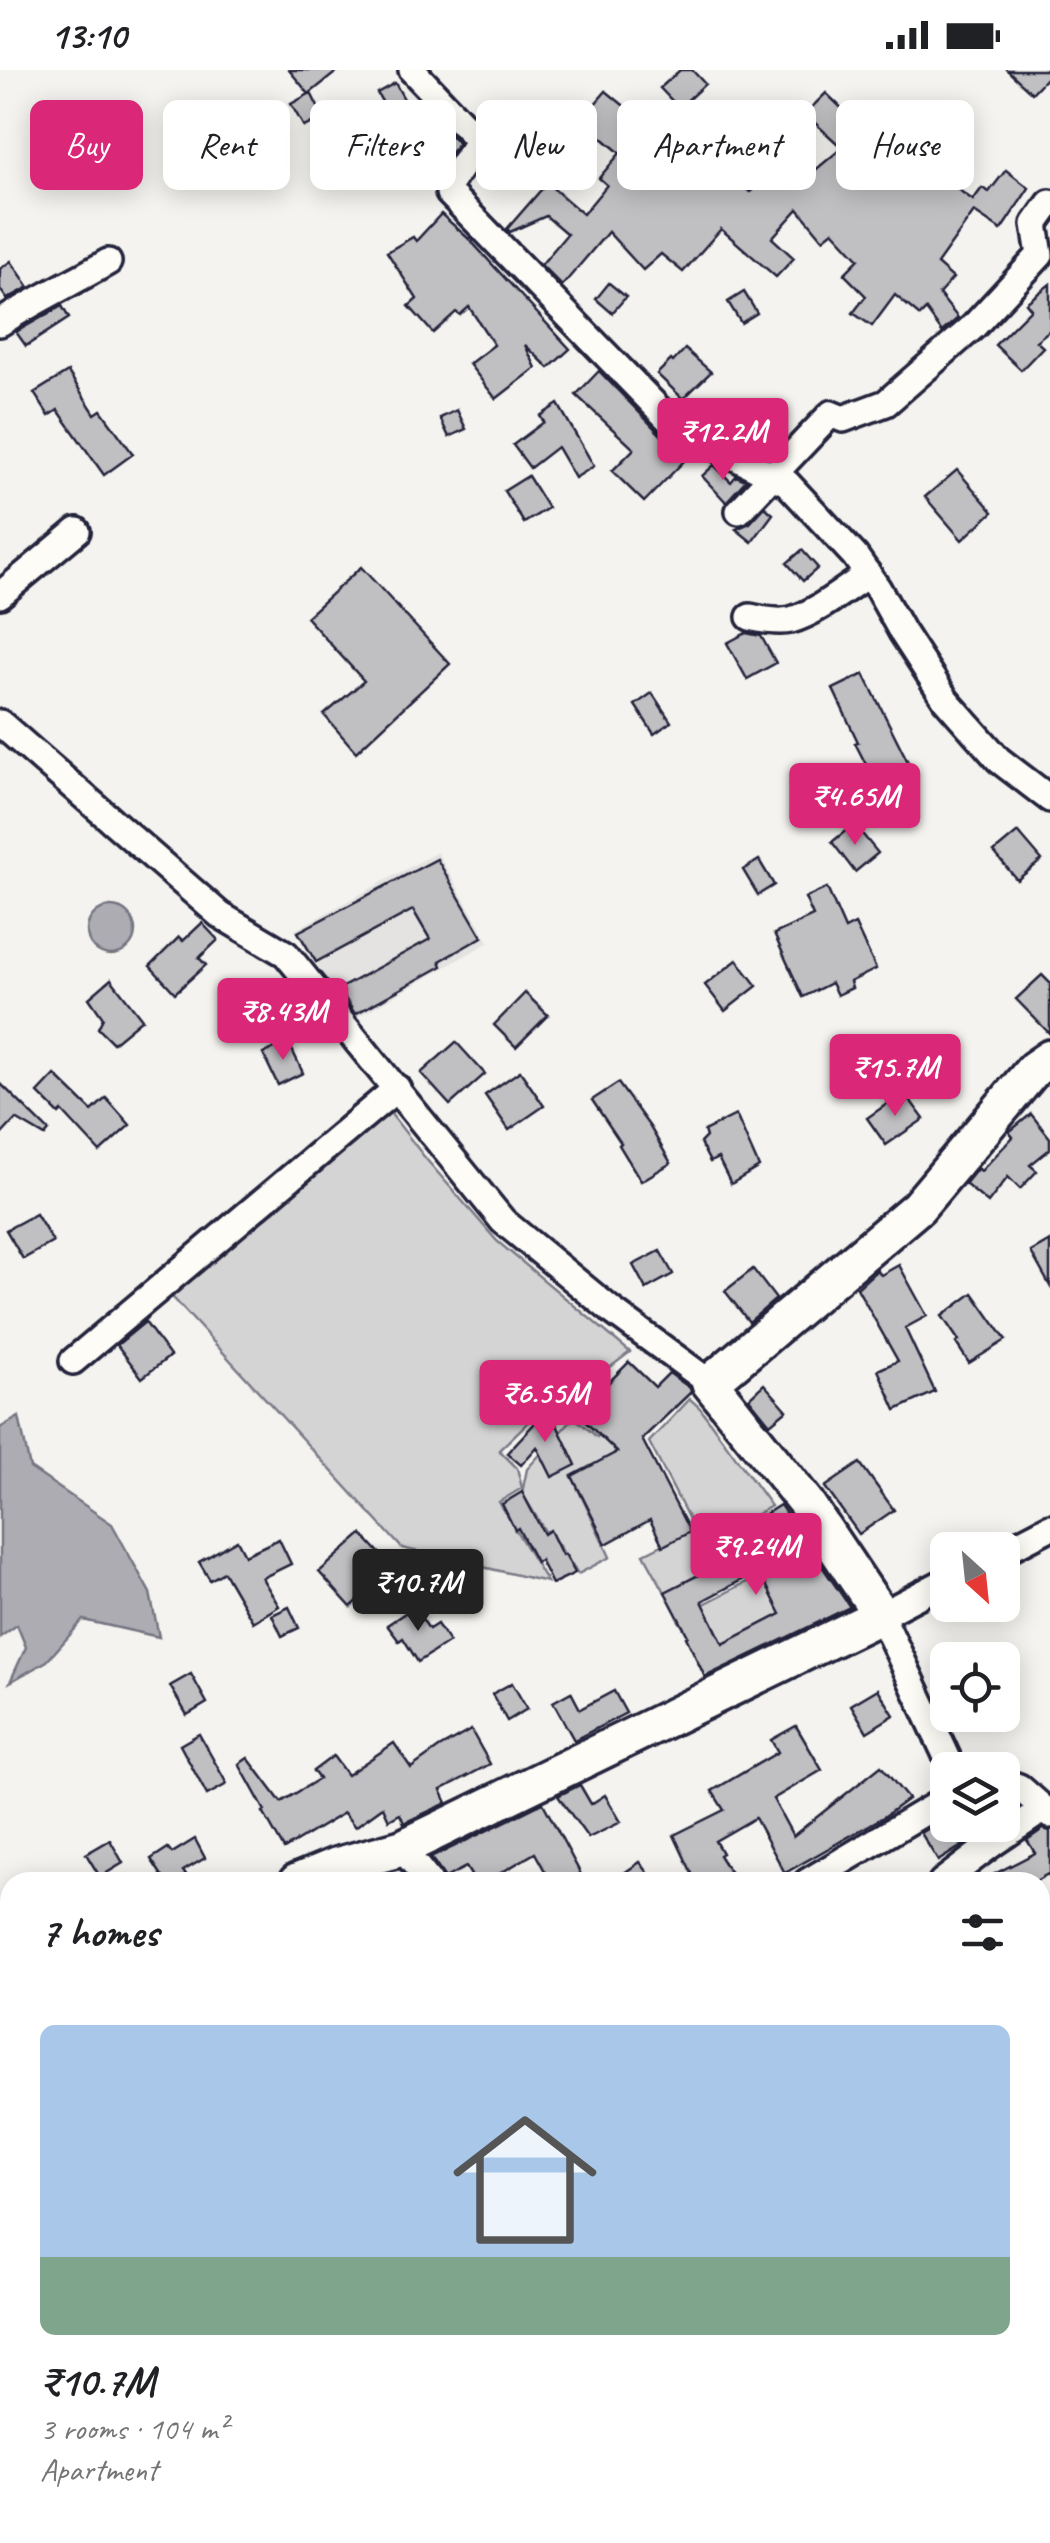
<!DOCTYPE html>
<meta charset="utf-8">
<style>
body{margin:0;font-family:Caveat,sans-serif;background:#f2f2f2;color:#202124;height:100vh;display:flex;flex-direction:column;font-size:38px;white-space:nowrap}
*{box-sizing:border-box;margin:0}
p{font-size:32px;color:#757577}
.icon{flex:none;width:55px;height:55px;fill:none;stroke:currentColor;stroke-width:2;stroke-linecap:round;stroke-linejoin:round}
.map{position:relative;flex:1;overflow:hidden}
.panel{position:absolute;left:0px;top:1802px;width:1050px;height:672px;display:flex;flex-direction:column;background:#fff;border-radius:30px 30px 0 0;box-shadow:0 5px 25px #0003}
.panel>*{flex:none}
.top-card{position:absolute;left:30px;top:30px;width:990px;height:90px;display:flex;gap:20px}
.needle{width:65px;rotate:153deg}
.buttons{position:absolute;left:930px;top:1462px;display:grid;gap:20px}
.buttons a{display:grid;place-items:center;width:90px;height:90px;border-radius:15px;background:#fff;box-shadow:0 5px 25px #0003;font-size:50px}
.price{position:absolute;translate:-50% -85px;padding:0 22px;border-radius:10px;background:#db2777;color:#fff;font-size:32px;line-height:65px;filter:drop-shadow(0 2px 5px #0008)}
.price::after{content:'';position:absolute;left:50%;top:60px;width:30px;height:22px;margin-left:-15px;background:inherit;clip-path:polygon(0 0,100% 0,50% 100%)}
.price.selected{background:#222;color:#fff}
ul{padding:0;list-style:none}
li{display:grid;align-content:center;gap:20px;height:530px;padding:0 40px}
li+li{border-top:2px solid #e0e0e0}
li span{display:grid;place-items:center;height:310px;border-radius:15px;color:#555}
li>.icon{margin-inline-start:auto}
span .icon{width:180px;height:180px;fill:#fffc;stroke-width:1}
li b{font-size:42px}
h2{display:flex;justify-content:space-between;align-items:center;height:120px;padding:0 40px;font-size:42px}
.pill{padding:0 35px;border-radius:15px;background:#fff;box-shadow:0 5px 25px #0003;font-size:35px;line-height:90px}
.pill.selected{background:#db2777;color:#fff}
.status{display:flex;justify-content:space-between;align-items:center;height:70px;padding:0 50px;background:#fff;direction:ltr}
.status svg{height:28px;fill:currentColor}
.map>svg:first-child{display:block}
</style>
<div class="status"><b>13:10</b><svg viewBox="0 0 49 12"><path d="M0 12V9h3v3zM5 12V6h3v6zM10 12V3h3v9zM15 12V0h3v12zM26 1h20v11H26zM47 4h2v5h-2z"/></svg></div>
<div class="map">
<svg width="1050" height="2473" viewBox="0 0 1050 2473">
<rect width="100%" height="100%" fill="#f4f3ef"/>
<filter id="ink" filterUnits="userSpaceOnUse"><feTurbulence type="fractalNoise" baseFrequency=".01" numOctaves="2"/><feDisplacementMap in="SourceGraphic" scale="20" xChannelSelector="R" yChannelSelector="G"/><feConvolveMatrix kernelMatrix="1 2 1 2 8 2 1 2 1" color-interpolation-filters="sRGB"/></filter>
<g filter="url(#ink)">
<!-- built -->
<polygon fill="#e4e3e2" points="437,782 489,872 352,950 295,860"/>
<!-- green -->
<g fill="#d5d4d5" stroke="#7c7b88" stroke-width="2.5">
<polygon points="380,1030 426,1089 497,1171 630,1282 565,1332 548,1333 499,1380 517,1398 522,1418 499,1432 547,1512 402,1478 166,1220"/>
<polygon points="690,1329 700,1338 771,1436 754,1446 769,1468 665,1522 644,1484 694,1459 649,1372"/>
<path d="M 574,1347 L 597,1367 L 609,1356 L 631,1375 L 572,1406 L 610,1487 L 578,1504 C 569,1489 558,1477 550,1461 L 546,1463 L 522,1423 L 527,1399 Z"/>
<polygon points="784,1493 781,1544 723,1574 712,1551 687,1563 677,1548"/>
</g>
<!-- water -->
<g fill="#acacb2" stroke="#757582" stroke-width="2.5">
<circle cx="111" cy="861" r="24"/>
<polygon points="19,1347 30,1398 112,1454 150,1523 159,1567 83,1550 47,1591 10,1612 26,1577 17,1555 0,1567 0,1358"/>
<polygon points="10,2050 10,2465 28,2465 17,2473 0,2473 0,2056"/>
<polygon points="96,2465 397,2465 401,2473 86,2473"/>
<polygon points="623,2465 702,2465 709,2473 609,2473"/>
</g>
<!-- building -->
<g fill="#c0bfc2" stroke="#22223b" stroke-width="2.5" fill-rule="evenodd">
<polygon points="289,0 339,0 309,24"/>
<polygon points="680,0 692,0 705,14 679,38 660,18"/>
<polygon points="1007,0 1050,0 1050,4 1032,23"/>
<polygon points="395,13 426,68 439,53 458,73 429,114 398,87 408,76 377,23"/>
<polygon points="606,21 644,52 645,50 666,70 682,45 702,57 692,72 750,122 789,87 807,107 849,72 885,116 897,99 922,116 932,101 973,130 982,118 989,122 1006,100 1029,118 1001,160 974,142 937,194 953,208 939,224 958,248 942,262 926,240 920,246 895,225 872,256 853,243 866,226 844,204 859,189 833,161 823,169 798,139 772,168 794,188 776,207 721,159 683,202 661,184 643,200 608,162 562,216 541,195 567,164 546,146 510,162 507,159 547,113 583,144 607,115 599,108 620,83 581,50"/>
<polygon points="311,23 323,47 304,57 291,34"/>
<polygon points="826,23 858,54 838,74 805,44"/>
<polygon points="441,144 469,169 570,279 549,298 525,275 536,298 496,329 469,294 494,275 469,237 460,245 456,242 433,263 409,236 417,229 387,182 413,167 416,171"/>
<polygon points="11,191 29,217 7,229 0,219 0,199"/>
<polygon points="609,213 626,227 612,243 596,229"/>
<polygon points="1050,214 1050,260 1036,271 1043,277 1021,300 995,275 1031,239 1026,233"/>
<polygon points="744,222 757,243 741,253 728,232"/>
<polygon points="62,236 69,248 26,276 16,262"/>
<polygon points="685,279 711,302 683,329 657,304 671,290 673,292"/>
<polygon points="599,301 665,369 689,386 644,432 612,401 634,379 576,325"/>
<polygon points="68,302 95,344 101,340 133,384 104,405 58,340 49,346 34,323"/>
<polygon points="558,334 594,396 575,408 557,377 530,398 513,375 544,352 540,346"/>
<polygon points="457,340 466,359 449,367 440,348"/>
<polygon points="714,395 731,412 736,406 746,410 726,432 702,406"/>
<polygon points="957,400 993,442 962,470 925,427"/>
<polygon points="528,406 548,438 524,453 504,421"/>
<polygon points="765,437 773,444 752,472 736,459 750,453"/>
<polygon points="802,480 818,498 803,511 787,493"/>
<polygon points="361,497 450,594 356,682 324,645 364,611 306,547"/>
<polygon points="746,563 761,566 776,593 747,609 727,573"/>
<polygon points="864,604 912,700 878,718 855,673 858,672 833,619"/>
<polygon points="652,623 671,652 654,664 635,635"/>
<polygon points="854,754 878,783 855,802 832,772"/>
<polygon points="1018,762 1042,790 1017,810 994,782"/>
<polygon points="437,789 482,867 440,891 442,896 355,944 339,919 430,869 413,840 316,892 298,862"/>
<polygon points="759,790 774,815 758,825 743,800"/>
<polygon points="827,818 845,859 855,854 876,899 850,912 852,918 837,925 831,913 803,927 774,864 813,846 805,828"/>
<polygon points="202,853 218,870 199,888 206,895 175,923 150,896 179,867 183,871"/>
<polygon points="737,890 757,916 725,941 705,915"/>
<polygon points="1042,905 1050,913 1050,964 1016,929"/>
<polygon points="111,909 142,949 113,973 98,958 103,948 89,928"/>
<polygon points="525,923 548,945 516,977 494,955"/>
<polygon points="288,971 303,1003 278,1015 263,984"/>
<polygon points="456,972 485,1004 450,1035 421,1003"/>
<polygon points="520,1001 544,1036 509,1060 485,1025"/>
<polygon points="55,1005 92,1041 106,1028 130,1055 100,1082 62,1041 59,1044 38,1023"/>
<polygon points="0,1013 49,1061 45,1066 16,1049 0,1066"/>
<polygon points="618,1013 650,1057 671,1093 641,1111 619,1075 621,1073 592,1030"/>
<polygon points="904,1022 924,1049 886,1075 867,1048"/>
<polygon points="1031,1044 1050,1068 1050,1079 1030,1095 1037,1101 1020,1119 1008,1107 988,1133 965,1114 978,1098 981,1101 1013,1067 1009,1062"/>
<polygon points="736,1045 759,1097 731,1114 718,1088 710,1092 700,1073 706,1067 704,1061"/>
<polygon points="36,1144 53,1172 23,1189 6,1160"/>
<polygon points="1050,1171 1050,1216 1031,1182"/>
<polygon points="660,1181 673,1204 646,1219 633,1195"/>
<polygon points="899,1195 927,1246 905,1258 935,1322 896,1340 878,1300 898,1291 857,1218 877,1200 881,1205"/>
<polygon points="753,1199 776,1229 749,1252 725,1221"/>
<polygon points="973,1223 1006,1270 969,1293 956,1273 959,1271 942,1246"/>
<polygon points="145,1252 170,1286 142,1308 117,1275"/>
<polygon points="629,1292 655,1317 669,1303 690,1318 691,1322 642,1369 690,1462 663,1476 650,1450 606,1474 572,1406 617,1382 577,1344"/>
<polygon points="764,1314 787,1340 770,1354 749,1328"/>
<polygon points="549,1338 576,1395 552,1407 537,1377 521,1395 507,1383"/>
<polygon points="860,1393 894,1440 859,1464 825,1417"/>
<polygon points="522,1422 544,1464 550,1460 562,1485 565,1484 575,1503 552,1514 540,1490 536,1492 518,1458 515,1460 502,1434"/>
<path d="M 780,1435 L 850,1537 L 705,1607 L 686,1567 L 688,1566 L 665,1522 L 772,1468 L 759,1448 ZM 759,1501 L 781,1544 L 723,1574 L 702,1531 Z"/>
<polygon points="362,1464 394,1499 351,1537 319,1502"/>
<polygon points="279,1469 291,1494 262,1508 279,1536 253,1552 224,1502 210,1510 199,1492 237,1470 245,1485"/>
<polygon points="289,1537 299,1558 282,1566 272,1545"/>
<polygon points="414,1537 429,1559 437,1554 449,1572 418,1592 403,1568 399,1571 387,1555"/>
<polygon points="191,1604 207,1633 187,1645 170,1616"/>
<polygon points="512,1613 527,1639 507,1651 492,1624"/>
<polygon points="878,1619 894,1645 867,1662 851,1635"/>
<polygon points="614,1621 626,1643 574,1670 553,1632 571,1622 580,1639"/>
<polygon points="796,1656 822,1700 773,1729 793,1766 881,1696 908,1729 885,1746 785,1803 755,1748 715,1771 722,1783 719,1785 736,1812 696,1812 674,1765 724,1740 712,1721 778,1682 771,1670"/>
<polygon points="471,1660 490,1694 441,1720 447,1733 404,1753 400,1744 389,1750 383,1737 355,1757 344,1743 284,1779 263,1742 265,1741 239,1694 248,1688 281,1732 319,1709 313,1701 333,1686 347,1705 394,1673 411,1698 439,1678"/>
<polygon points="199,1664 227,1714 207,1725 180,1675"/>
<polygon points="580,1715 591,1734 605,1725 621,1752 588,1768 558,1726"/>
<polygon points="543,1733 585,1812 551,1812 535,1783 485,1812 475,1812 466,1797 445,1808 431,1788"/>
<polygon points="948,1747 948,1755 958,1755 968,1772 938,1791 921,1763"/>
<polygon points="1043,1759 1050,1761 1050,1807 1048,1804 1034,1812 979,1812 1035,1783 1027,1770"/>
<polygon points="195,1769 205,1788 183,1801 186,1805 174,1812 166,1812 151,1789 168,1778 172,1783"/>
<polygon points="110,1770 123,1793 100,1807 86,1784"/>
<polygon points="640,1792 655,1812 611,1812"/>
</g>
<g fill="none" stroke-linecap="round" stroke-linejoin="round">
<defs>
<g id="street">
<polyline points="412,0 479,71 449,114 449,123 677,358 787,413 855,486 878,519 902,562 946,630 999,690 1050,729"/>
<path d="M 0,253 C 35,230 72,213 108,192"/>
<polyline points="739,441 831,344 843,349 886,333 974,256 1040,185 1035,154 1050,133"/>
<polyline points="0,525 77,461"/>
<path d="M 750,547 C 763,550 778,553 791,550 C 818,542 844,520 868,504"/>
<polyline points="0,653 220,845 286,884 503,1151 611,1240 710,1313"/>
<polyline points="73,1291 397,1018"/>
<polyline points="1002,1482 1050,1457"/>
<polyline points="948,1510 881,1545 953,1700"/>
<polyline points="1002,1711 1019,1717 1044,1739"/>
<polyline points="982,1755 992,1774 1044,1739 1050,1745"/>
<polyline points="402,1778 429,1812"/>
<polyline points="807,1812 948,1728"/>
<polyline points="942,1812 992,1774"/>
<polyline points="1040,2109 1050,2106"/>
<polyline points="1040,2442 1050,2434"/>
<polyline points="977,2465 991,2473"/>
<polyline points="45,2473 55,2465"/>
</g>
<g id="secondary">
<polyline points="297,1812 336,1796 402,1778 881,1545 806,1433 710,1313 918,1137 1034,999 1050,988"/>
<polyline points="0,1969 10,1964"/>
</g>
</defs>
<!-- street casing -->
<use href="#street" stroke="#22223b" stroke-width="32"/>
<!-- secondary casing -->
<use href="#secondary" stroke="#22223b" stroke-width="42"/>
<!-- street -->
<use href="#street" stroke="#fdfcf7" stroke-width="25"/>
<!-- secondary -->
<use href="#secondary" stroke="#fdfcf7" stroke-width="35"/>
</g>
</g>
</svg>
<div class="buttons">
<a><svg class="needle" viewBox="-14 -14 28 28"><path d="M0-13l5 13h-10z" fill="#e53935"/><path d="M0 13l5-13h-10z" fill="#757577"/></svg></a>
<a><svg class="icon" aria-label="locate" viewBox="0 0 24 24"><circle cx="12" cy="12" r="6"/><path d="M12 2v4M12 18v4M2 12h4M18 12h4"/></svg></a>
<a><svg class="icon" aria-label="layers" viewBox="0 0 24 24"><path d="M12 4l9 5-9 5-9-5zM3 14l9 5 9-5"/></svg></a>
</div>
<b class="price" style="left:723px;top:413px">₹12.2M</b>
<b class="price" style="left:855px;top:778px">₹4.65M</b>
<b class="price" style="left:283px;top:993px">₹8.43M</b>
<b class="price" style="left:895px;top:1049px">₹15.7M</b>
<b class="price" style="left:545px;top:1375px">₹6.55M</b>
<b class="price" style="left:756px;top:1528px">₹9.24M</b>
<b class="price selected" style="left:418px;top:1564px">₹10.7M</b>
<div class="top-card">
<a class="pill selected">Buy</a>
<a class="pill">Rent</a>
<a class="pill">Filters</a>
<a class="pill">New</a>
<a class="pill">Apartment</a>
<a class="pill">House</a>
</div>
<section class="panel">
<h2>7 homes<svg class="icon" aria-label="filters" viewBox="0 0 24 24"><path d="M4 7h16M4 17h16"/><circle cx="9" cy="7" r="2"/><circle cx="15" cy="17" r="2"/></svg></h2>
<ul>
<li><span style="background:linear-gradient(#a9c7e8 75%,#7fa58c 0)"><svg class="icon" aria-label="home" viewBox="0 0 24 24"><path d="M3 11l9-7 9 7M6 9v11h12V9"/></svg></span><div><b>₹10.7M</b><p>3 rooms · 104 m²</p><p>Apartment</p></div></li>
</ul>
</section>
</div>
